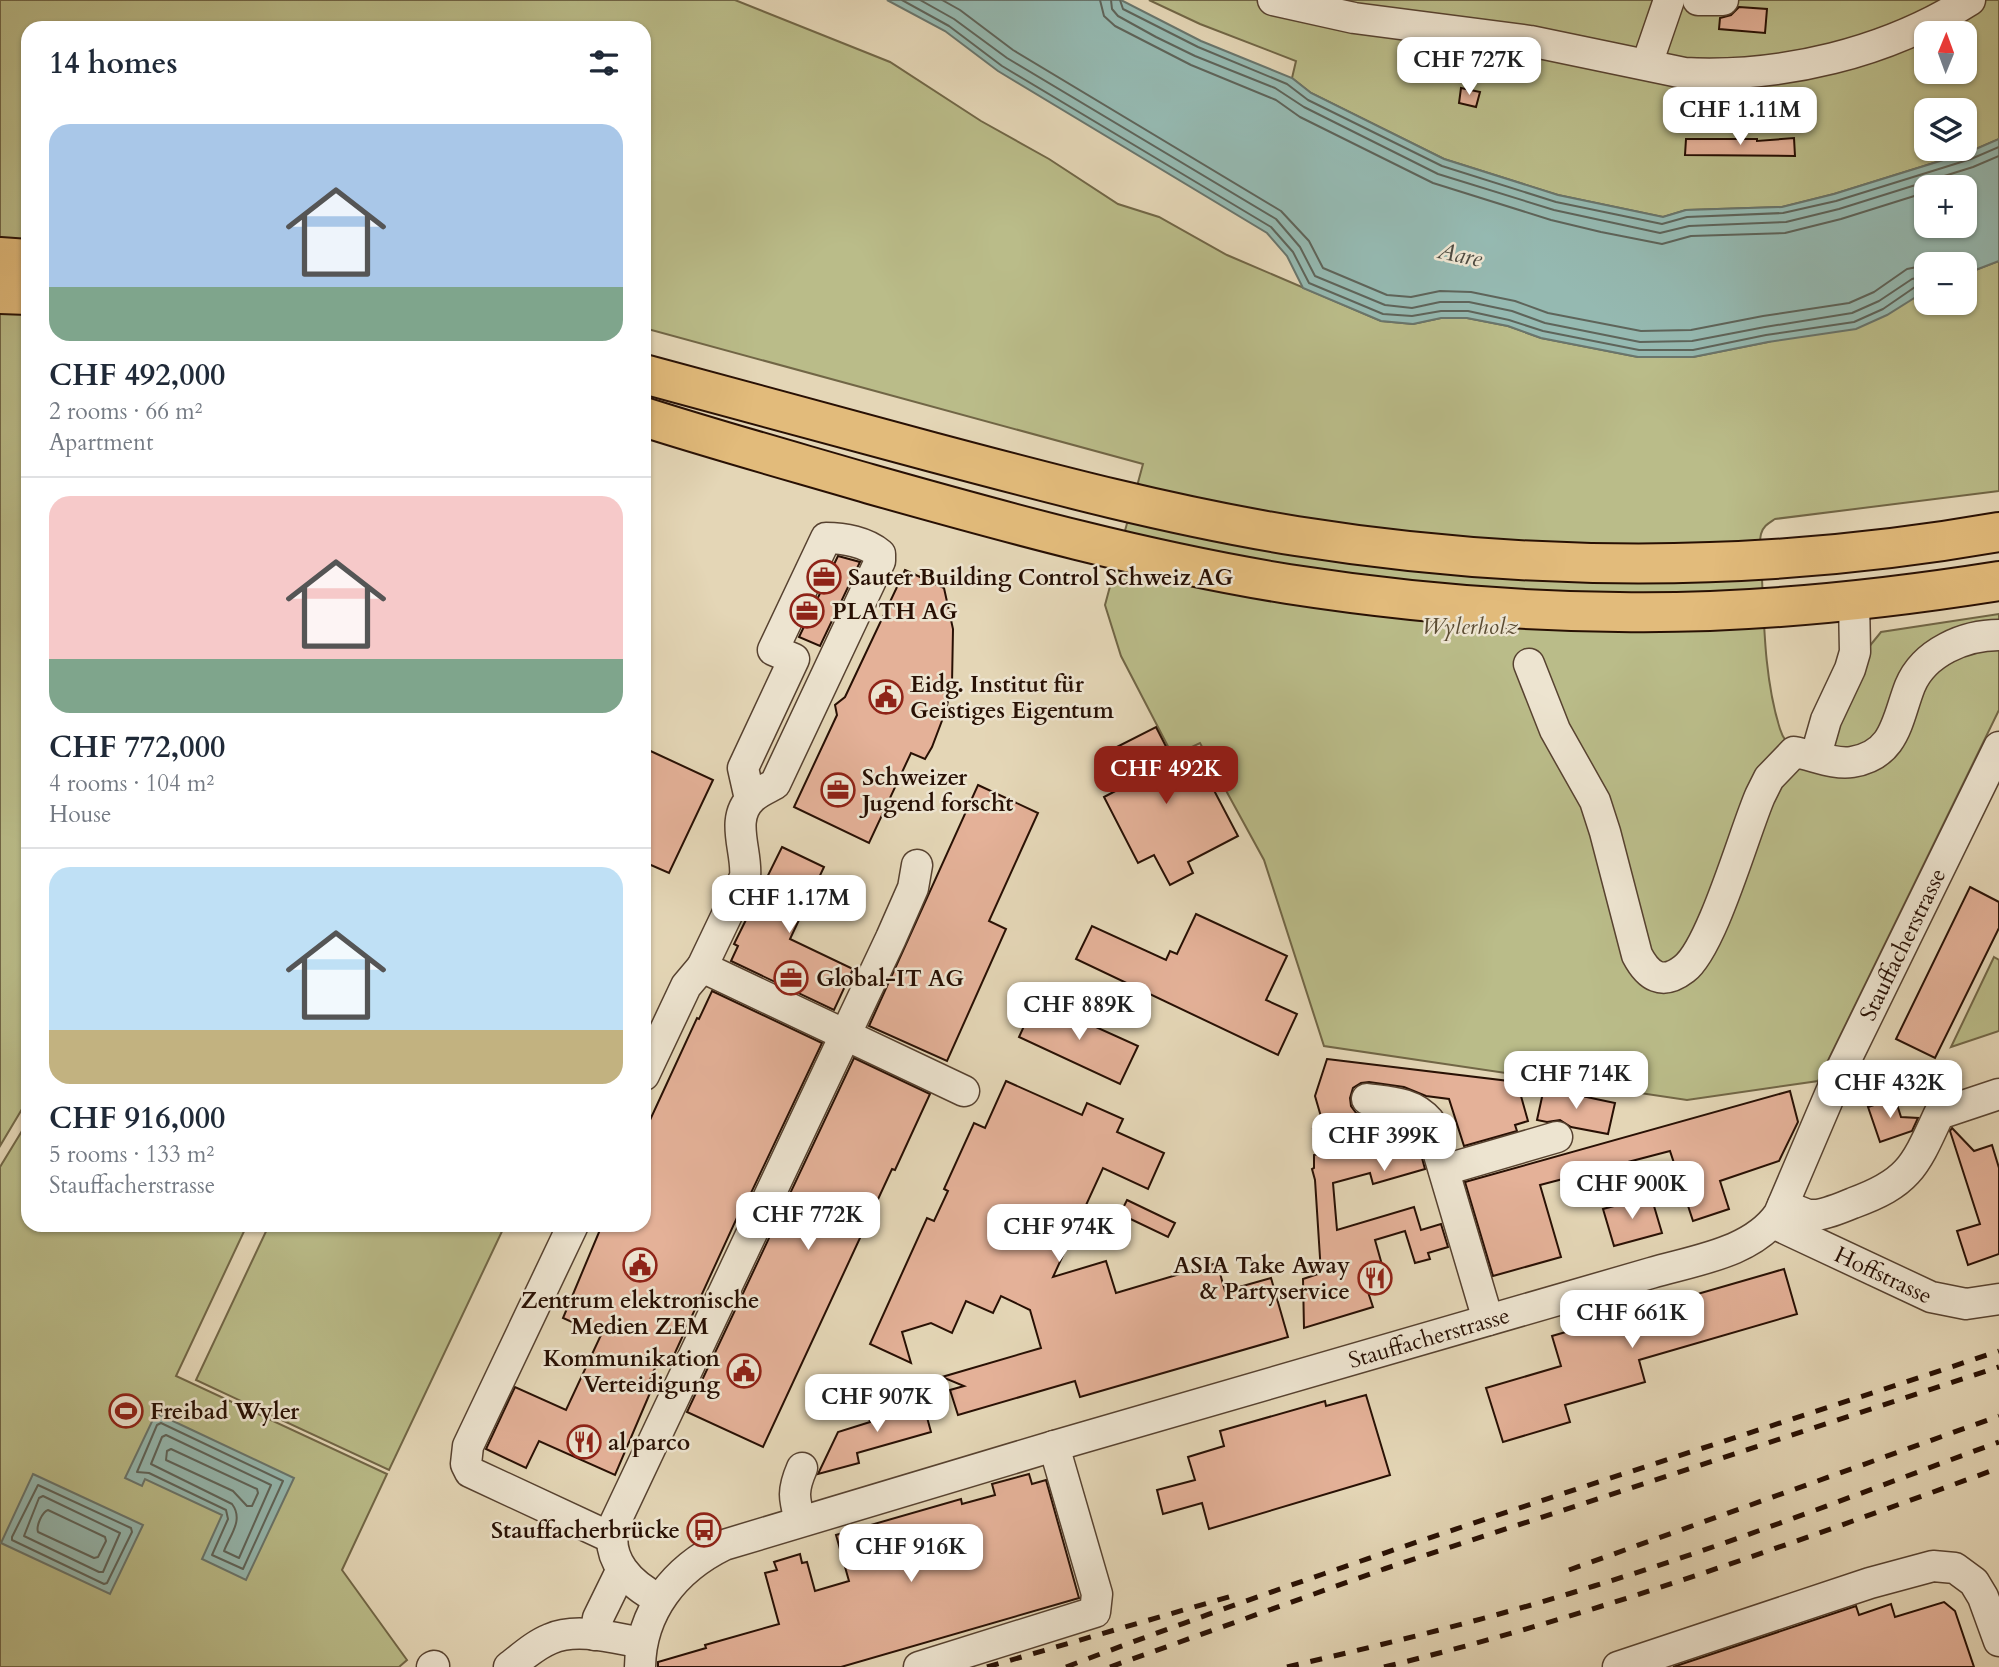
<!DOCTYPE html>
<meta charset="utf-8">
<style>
body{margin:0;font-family:Cardo,serif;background:#f6f6f7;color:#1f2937;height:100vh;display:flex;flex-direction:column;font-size:26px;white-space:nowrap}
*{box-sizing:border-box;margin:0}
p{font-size:23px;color:#747a83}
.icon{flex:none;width:38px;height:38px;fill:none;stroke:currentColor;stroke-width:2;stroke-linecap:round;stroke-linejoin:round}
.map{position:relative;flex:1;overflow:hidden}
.drawer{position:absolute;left:21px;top:21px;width:630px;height:1211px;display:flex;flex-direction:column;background:#fff;border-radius:21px;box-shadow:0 2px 5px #0004}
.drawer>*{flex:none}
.needle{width:46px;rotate:1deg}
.tools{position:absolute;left:1914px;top:21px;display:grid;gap:14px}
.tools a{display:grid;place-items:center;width:63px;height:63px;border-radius:14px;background:#fff;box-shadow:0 2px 5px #0004;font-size:35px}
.price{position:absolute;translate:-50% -60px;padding:0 16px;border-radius:14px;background:#fff;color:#222;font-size:23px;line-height:46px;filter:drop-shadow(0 2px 4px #0008)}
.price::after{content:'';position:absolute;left:50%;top:42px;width:21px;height:16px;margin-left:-10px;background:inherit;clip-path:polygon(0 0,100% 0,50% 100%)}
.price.current{background:#8f2418;color:#fff}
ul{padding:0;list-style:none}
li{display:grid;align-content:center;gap:14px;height:371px;padding:0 28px}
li+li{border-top:2px solid #e0e1e3}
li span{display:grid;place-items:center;height:217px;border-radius:21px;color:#555}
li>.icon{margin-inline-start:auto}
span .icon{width:126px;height:126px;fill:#fffc;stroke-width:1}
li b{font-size:30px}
h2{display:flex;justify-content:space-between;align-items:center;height:84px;padding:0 28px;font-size:30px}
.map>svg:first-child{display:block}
</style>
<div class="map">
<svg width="1999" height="1667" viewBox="0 0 1999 1667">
<rect width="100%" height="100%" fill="#e4d6b6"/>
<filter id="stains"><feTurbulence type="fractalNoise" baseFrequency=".00286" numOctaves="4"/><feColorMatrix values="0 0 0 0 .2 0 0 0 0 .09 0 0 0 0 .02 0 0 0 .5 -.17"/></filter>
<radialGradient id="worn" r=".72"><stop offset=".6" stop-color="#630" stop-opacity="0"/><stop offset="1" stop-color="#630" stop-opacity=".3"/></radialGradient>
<!-- green -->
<g fill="#babc89" stroke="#716646" stroke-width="2" fill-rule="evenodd">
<path d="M 0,0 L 735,0 L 890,62 L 981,121 L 1049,159 L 1118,204 L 1159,217 L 1227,255 L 1381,321 L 1413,324 L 1441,318 L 1467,318 L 1508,326 L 1541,338 L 1638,357 L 1693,357 L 1768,342 L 1927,290 L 1927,303 L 1965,303 L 1965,274 L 1999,261 L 1999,491 L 1775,519 C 1769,523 1763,526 1761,534 C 1758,547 1761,565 1762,578 C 1764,627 1765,682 1780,729 C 1783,739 1788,744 1795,751 L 1862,668 L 1868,648 L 1881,632 L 1999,614 L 1999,710 L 1818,1081 L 1687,1100 L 1324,1046 L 1264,860 L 1200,743 L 1173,756 L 1121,656 L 1105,605 L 1143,464 L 644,328 L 644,28 L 28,28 L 28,1099 L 0,1146 Z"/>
<path d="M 1149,0 L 1999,0 L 1999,139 L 1969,152 L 1834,194 L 1782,207 L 1686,210 L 1663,217 L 1558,195 L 1444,159 L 1311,93 L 1292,78 L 1296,61 L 1200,24 ZM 1927,33 L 1965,33 L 1965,72 L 1927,72 ZM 1927,110 L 1965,110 L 1965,149 L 1927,149 Z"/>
<polygon points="1994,957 1999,960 1999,1031 1951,1047"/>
<polygon points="28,1121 28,1225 247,1225 176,1376 387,1474 342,1570 407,1660 399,1667 0,1667 0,1167"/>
<polygon points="269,1225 505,1225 389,1470 196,1380"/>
</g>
<!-- water -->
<g fill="#95b9b1" stroke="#69756c" stroke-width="2" fill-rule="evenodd">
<path d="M 887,0 L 1121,0 L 1201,41 L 1292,78 L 1311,93 L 1444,159 L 1558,195 L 1663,217 L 1686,210 L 1782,207 L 1834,194 L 1969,152 L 1999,139 L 1999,261 L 1965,274 L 1965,264 L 1927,264 L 1927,290 L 1887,315 L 1856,329 L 1768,342 L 1693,357 L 1638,357 L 1541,338 L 1508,326 L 1467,318 L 1441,318 L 1413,324 L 1381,321 L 1303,288 L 1287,256 L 1267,233 L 998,71 L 945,31 ZM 1927,187 L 1965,187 L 1965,226 L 1927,226 Z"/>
<polygon points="156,1413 294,1478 246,1580 202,1559 222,1515 145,1479 142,1486 125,1478"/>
<polygon points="33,1474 143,1525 110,1594 1,1543"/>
</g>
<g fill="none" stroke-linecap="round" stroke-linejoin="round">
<!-- shore -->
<g stroke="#5e645a" stroke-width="2">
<polyline points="902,0 949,26 1002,66 1271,227 1293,252 1309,283 1383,314 1412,316 1441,311 1468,311 1509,320 1543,331 1639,350 1693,350 1766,335 1854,322 1883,309 1915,287 1927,284"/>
<polyline points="920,0 954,19 1007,58 1276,219 1300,247 1315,276 1385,305 1412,308 1440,302 1469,302 1512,311 1545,323 1640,342 1692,341 1765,327 1852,313 1879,301 1912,279 1927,275"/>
<polyline points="942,0 960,10 1013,50 1281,211 1309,241 1323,268 1387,295 1411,297 1440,291 1471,292 1515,301 1548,313 1641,331 1691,330 1763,316 1849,303 1874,292 1907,269 1927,265"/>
<polyline points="1100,0 1104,16 1115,26 1191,65 1276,100 1300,117 1433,183 1551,220 1601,232 1662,244 1691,236 1785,233 1841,219 1927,192"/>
<polyline points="1111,0 1112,9 1118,16 1156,37 1195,56 1275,88 1304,107 1438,174 1554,210 1660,233 1689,226 1786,222 1839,209 1973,167 1999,156"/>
<polyline points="1120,0 1123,9 1198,47 1287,84 1308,100 1442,166 1556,202 1662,224 1687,217 1783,213 1836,201 1971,159 1999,147"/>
<polygon points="161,1423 283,1481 243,1569 212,1555 228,1519 226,1510 149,1473 137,1472 157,1425"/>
<path d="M 166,1435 L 271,1485 L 239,1558 L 224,1551 C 230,1535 244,1520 232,1504 L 151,1464 L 162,1437 Z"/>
<polygon points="171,1449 257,1489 258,1493 252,1506 247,1506 233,1491 166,1460 167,1451"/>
<polygon points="38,1485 131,1528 132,1532 107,1583 104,1584 12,1540 12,1537"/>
<polygon points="43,1496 120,1533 103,1572 99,1572 24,1536 39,1498"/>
<path d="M 48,1510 L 105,1537 L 106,1541 L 98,1557 L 94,1558 L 38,1532 C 36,1526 42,1512 48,1510 Z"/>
</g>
</g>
<!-- building -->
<g fill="#e4b198" stroke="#281004" stroke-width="2">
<polygon points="1739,7 1767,9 1765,33 1719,29 1720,18 1731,15"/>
<polygon points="1461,88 1480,92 1476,107 1459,103"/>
<polygon points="1794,138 1795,156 1685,155 1686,139 1757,139 1757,141"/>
<polygon points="838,556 860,562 820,646 799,637"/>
<polygon points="905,570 944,588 953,629 952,684 946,710 932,747 925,759 911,753 869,843 794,807 837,715 835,705 845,697"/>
<polygon points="1156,727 1177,768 1197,758 1238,836 1188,862 1193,873 1170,885 1154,855 1138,863 1104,797 1123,787 1105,753"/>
<polygon points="644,748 713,780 669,873 644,862"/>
<polygon points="978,785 1038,813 989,921 1006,929 947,1061 869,1026"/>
<polygon points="782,847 824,867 790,939 853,969 834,1010 731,961 738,946 734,944"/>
<polygon points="1970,887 1999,902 1999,928 1935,1058 1896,1039"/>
<polygon points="1196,914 1287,956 1266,1000 1297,1014 1278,1055 1076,959 1092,926 1166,960 1170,951 1177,954"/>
<polygon points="712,991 822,1043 742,1212 740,1211 669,1366 658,1361 645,1391 650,1393 615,1475 539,1441 526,1468 486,1449 515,1387 566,1410 601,1335 563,1318 602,1225 644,1225 644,1133 697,1018 699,1019"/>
<polygon points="1036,1000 1138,1046 1120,1084 1019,1037"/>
<polygon points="854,1058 930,1094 895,1170 892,1169 763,1447 687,1412"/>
<polygon points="1327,1059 1517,1082 1528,1121 1515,1125 1517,1131 1464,1146 1449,1099 1426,1096 1404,1087 1369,1082 1361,1083 1353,1088 1350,1098 1351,1106 1356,1113 1365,1116 1391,1120 1398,1145 1417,1140 1425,1169 1373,1184 1370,1173 1333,1183 1337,1230 1414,1207 1421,1230 1441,1224 1448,1247 1428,1253 1430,1259 1415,1263 1405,1231 1375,1240 1388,1286 1368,1292 1373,1307 1304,1328 1303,1279 1321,1273 1315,1180 1312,1169 1314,1168 1314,1155 1319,1154 1313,1129 1324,1127 1315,1096"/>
<polygon points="1006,1081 1082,1115 1087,1103 1123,1119 1117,1132 1164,1153 1148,1189 1103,1168 1053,1277 1106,1261 1116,1293 1217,1263 1225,1291 1271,1278 1288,1337 1080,1397 1075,1381 958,1415 950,1390 964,1386 942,1377 1041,1348 1030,1310 1001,1296 993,1313 966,1301 952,1333 931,1323 902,1332 911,1363 870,1344 927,1218 934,1221 948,1191 944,1189 974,1123 985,1128"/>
<polygon points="1544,1088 1615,1103 1608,1134 1571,1127 1560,1120 1547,1122 1537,1120"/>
<polygon points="1790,1091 1798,1122 1779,1161 1720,1181 1729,1209 1693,1221 1670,1151 1540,1185 1561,1257 1493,1276 1465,1182"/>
<polygon points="1895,1098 1901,1117 1918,1118 1912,1131 1880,1142 1868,1107"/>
<polygon points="1952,1128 1974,1151 1992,1145 1999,1168 1999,1254 1968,1265 1957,1231 1980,1224 1950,1131"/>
<polygon points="1651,1196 1662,1233 1614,1246 1603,1209"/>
<polygon points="1127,1200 1175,1223 1168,1237 1120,1214"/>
<polygon points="1784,1269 1797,1314 1639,1360 1645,1382 1565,1405 1570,1422 1503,1442 1486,1388 1561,1366 1552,1336"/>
<polygon points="1366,1395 1390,1475 1209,1529 1202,1503 1163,1514 1157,1490 1195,1480 1188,1457 1224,1446 1220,1431 1325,1401 1326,1406"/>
<polygon points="922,1399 931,1432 857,1453 859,1463 818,1474 838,1432 870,1422 868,1414"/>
<polygon points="1029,1474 1032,1484 1046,1480 1079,1598 841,1667 658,1667 658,1662 706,1648 705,1645 779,1624 765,1573 777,1570 774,1562 800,1554 802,1563 807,1562 815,1591 849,1581 836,1535 961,1499 962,1504 995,1495 992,1484"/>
<polygon points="1944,1602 1955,1611 1974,1667 1673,1667 1856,1606 1859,1615 1891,1604 1895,1617"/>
</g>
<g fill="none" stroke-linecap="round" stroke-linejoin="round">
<defs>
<g id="minor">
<path d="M 1273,0 L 1354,18 L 1530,41 L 1684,73 C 1782,78 1887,53 1970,0"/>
<polyline points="1698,0 1723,0"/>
<polyline points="1647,64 1669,0"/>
<path d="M 1529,664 L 1555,730 L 1595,801 L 1605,832 L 1637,955 C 1648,976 1662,986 1684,969 C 1712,948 1744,833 1760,796 L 1769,778 L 1794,752 C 1813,755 1834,765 1852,762 C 1896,755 1897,719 1910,686 C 1924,652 1965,635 1999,635"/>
<polyline points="1816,755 1826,720 1850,669 1855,652 1854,601"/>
<path d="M 750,799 L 743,768 L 794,659 L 773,650 L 826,538 C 844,538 866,542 880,554 L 880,561 L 775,784 C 768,788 758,792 752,798 C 729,819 748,852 745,877 L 702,967 L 964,1091"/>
<polyline points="644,1075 686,986 702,967"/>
<path d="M 1367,1099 C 1390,1102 1413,1102 1429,1121 L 1488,1320"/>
<polyline points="1444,1170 1557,1137"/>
<path d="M 1783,1205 L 1808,1215 L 1817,1215 C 1829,1213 1841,1208 1853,1203 C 1909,1183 1915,1166 1939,1114 L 1999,1094"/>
<path id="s1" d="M 1773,1223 L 1931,1297 L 1966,1304 L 1999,1299"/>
<polyline points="573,1225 468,1446 466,1464 470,1472 612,1538"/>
<path d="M 800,1521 C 794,1498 792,1491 802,1468"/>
<path d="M 659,1599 C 631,1585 605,1560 614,1525 L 891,938 L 913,888 L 917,865"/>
<polyline points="595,1635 598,1618 621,1571"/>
<polyline points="432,1667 434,1666"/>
<path d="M 509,1667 C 522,1657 535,1645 550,1639 C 577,1627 614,1638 642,1643"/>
<path id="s2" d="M 640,1667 C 641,1611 675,1569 724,1545 L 1054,1446 L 1651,1273 C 1695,1260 1752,1253 1779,1214 L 1837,1078 L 1999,747"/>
<polyline points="919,1667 1095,1612 1097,1594 1054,1446"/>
<polyline points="1618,1667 1870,1583 1933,1566 1955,1568 1974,1582 1983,1597 1999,1641"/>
</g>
<g id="highway">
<polyline points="0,257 28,259"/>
<polyline points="0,294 28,295"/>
<path d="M 644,374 C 740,400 836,426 932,452 C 1052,484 1172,516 1296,536 C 1529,573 1766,573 1999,532"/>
<path d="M 644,417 C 719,441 795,462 870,484 C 1008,523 1146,561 1288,584 C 1398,601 1508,611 1619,612 C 1747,614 1873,601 1999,581"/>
</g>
</defs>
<!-- minor casing -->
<use href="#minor" stroke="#574230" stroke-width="33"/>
<!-- highway casing -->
<use href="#highway" stroke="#281004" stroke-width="42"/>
<!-- minor -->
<use href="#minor" stroke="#ede4d0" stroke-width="30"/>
<!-- highway -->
<use href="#highway" stroke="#e2bb7b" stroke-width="38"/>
<!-- rail -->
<g stroke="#281004" stroke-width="5" stroke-dasharray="12 12" stroke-linecap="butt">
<polyline points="1569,1570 1999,1416"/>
<polyline points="987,1667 1232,1596"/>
<path d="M 1066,1667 C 1373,1550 1688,1455 1999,1351"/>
<polyline points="1110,1667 1384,1569 1999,1367"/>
<path d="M 1287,1667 C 1390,1643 1493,1618 1594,1586 C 1731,1544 1865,1491 1999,1442"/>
<path d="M 1384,1667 C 1594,1616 1796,1542 1999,1468"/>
</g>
</g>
<!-- icons -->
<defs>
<symbol id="office-ring" viewBox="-11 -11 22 22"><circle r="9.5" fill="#ede4d0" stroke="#8f2418" stroke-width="1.5"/><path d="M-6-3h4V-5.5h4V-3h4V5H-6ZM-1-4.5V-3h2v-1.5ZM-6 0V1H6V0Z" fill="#8f2418"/></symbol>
<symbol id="civic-ring" viewBox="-11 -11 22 22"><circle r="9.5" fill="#ede4d0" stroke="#8f2418" stroke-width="1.5"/><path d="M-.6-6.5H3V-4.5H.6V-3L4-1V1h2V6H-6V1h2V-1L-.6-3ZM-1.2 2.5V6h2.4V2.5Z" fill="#8f2418"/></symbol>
<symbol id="restaurant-ring" viewBox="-11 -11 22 22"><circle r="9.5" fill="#ede4d0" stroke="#8f2418" stroke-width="1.5"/><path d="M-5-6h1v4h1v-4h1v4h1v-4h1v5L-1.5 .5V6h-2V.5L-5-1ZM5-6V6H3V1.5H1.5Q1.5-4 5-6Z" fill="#8f2418"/></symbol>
<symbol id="stadium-ring" viewBox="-11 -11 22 22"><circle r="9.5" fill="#ede4d0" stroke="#8f2418" stroke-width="1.5"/><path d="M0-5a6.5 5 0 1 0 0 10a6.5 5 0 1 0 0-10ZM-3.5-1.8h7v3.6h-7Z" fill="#8f2418"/></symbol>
<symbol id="bus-ring" viewBox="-11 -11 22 22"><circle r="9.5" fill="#ede4d0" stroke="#8f2418" stroke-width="1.5"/><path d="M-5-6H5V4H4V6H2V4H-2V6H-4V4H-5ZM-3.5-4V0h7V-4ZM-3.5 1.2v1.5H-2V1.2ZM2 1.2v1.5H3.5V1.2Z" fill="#8f2418"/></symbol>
</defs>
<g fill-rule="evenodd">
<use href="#office-ring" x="805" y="558" width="38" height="38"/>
<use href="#office-ring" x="788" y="592" width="38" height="38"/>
<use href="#civic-ring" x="867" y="678" width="38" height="38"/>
<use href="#office-ring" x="819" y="771" width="38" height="38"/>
<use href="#office-ring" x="772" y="959" width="38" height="38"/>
<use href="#civic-ring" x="621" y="1246" width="38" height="38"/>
<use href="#restaurant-ring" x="1356" y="1259" width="38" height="38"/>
<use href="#civic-ring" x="725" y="1352" width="38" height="38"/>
<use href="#stadium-ring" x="107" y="1392" width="38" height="38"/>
<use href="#restaurant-ring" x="565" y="1423" width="38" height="38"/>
<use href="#bus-ring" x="685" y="1511" width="38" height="38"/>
</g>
<g text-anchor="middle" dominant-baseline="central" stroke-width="5" stroke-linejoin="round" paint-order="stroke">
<!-- poi labels -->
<g font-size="23" font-weight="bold" fill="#281004" stroke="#ede4d0" text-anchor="start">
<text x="848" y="577">Sauter Building Control Schweiz AG</text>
<text x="832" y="611">PLATH AG</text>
<text x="910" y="684">Eidg. Institut für<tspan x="910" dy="26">Geistiges Eigentum</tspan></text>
<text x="862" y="777">Schweizer<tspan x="862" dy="26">Jugend forscht</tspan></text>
<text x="816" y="978">Global-IT AG</text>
<text x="1350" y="1265" text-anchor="end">ASIA Take Away<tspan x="1350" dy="26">&amp; Partyservice</tspan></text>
<text x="640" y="1300" text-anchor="middle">Zentrum elektronische<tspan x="640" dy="26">Medien ZEM</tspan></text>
<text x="720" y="1358" text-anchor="end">Kommunikation<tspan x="720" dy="26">Verteidigung</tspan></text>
<text x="150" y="1411">Freibad Wyler</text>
<text x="608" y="1442">al parco</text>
<text x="680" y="1530" text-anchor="end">Stauffacherbrücke</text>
</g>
<!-- park labels -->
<g font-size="23" font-style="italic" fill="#5b4c33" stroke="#ede4d0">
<text x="1470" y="626">Wylerholz</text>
</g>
<!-- street labels -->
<g font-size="23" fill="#281004" stroke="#ede4d0">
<text stroke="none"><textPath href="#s2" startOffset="1563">Stauffacherstrasse</textPath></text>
<text stroke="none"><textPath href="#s1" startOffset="122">Hoffstrasse</textPath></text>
<text stroke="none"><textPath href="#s2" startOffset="891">Stauffacherstrasse</textPath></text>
</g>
<!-- water labels -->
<g font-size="24" font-style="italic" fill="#4e4b41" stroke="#ede4d0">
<text transform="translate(1460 255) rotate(12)">Aare</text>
</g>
</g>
<rect width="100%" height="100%" filter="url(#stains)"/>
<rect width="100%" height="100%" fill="url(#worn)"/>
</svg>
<div class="tools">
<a><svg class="needle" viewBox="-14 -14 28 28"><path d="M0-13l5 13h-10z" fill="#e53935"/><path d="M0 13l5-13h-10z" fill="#747a83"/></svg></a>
<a><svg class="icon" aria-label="layers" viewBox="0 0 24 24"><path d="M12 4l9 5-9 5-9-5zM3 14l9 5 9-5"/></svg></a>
<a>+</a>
<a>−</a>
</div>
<b class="price" style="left:1469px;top:97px">CHF 727K</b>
<b class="price" style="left:1740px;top:147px">CHF 1.11M</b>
<b class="price current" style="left:1166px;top:806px">CHF 492K</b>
<b class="price" style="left:789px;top:935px">CHF 1.17M</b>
<b class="price" style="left:1079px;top:1042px">CHF 889K</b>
<b class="price" style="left:1576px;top:1111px">CHF 714K</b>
<b class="price" style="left:1890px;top:1120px">CHF 432K</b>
<b class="price" style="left:1384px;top:1173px">CHF 399K</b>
<b class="price" style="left:1632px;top:1221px">CHF 900K</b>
<b class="price" style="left:808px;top:1252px">CHF 772K</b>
<b class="price" style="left:1059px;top:1264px">CHF 974K</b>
<b class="price" style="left:1632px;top:1350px">CHF 661K</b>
<b class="price" style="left:877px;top:1434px">CHF 907K</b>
<b class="price" style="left:911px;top:1584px">CHF 916K</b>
<section class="drawer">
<h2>14 homes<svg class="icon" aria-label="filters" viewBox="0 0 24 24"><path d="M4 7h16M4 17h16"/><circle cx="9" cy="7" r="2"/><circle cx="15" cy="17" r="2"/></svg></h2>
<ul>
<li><span style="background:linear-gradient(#a9c7e8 75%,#7fa58c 0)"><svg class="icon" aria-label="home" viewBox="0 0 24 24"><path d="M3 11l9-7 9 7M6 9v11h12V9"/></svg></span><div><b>CHF 492,000</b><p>2 rooms · 66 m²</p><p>Apartment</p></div></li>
<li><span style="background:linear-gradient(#f6c9c9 75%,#7fa58c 0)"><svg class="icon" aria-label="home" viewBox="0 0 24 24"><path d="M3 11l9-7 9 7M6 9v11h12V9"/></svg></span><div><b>CHF 772,000</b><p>4 rooms · 104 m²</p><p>House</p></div></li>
<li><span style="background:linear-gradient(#bfe0f5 75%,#c2b280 0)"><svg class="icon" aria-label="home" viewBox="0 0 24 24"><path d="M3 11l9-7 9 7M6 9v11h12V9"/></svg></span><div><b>CHF 916,000</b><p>5 rooms · 133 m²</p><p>Stauffacherstrasse</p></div></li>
</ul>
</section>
</div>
